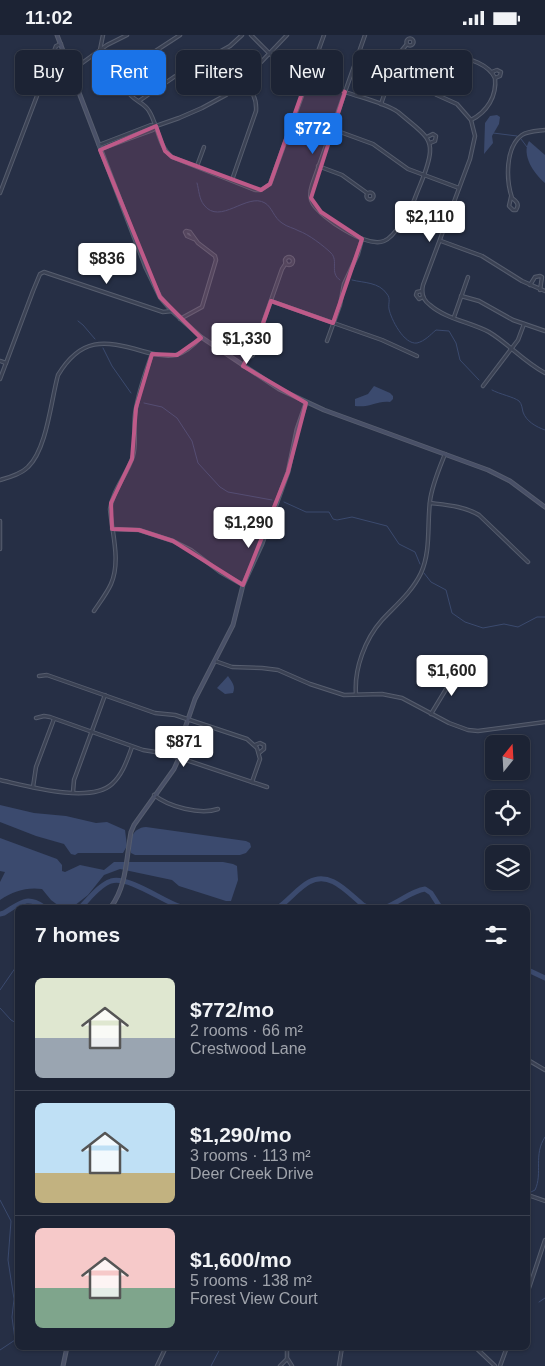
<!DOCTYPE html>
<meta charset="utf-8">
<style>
body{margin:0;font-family:Arial,sans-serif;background:#252b3c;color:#f1f3f6;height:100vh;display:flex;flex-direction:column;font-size:19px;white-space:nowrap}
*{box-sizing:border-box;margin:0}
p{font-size:16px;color:#a0a4ac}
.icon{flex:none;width:28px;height:28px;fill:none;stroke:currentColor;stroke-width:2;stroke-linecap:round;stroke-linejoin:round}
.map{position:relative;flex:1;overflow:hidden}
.sheet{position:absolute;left:15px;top:870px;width:515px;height:445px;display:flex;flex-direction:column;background:#1c2334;border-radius:8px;box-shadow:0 1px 4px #0004,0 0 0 1px #3a404f}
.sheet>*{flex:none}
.banner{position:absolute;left:15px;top:15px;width:515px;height:45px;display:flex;gap:10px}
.needle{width:32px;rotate:18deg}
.tools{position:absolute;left:485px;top:700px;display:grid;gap:10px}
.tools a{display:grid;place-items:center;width:45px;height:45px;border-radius:8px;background:#1c2334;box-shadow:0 1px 4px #0004,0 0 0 1px #3a404f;font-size:25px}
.price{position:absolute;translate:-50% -42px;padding:0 11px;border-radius:5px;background:#fff;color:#222;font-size:16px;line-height:32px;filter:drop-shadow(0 1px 2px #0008)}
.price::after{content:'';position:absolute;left:50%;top:30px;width:15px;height:11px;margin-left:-8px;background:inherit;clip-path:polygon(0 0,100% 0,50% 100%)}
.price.selected{background:#1a73e8;color:#fff}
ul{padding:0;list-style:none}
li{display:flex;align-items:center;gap:15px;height:125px;padding:0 20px}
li+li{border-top:1px solid #3a404f}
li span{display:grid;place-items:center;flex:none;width:140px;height:100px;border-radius:8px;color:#555}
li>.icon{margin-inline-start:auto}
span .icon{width:60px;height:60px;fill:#fffc;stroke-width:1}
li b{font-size:21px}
h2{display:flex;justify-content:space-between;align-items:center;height:60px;padding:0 20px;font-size:21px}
.chip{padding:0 18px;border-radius:8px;background:#1c2334;box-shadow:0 1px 4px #0004,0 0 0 1px #3a404f;font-size:18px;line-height:45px}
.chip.selected{background:#1a73e8;color:#fff}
.status{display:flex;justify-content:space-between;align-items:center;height:35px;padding:0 25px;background:#1c2334;direction:ltr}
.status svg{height:14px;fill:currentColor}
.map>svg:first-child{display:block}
</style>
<div class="status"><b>11:02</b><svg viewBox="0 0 49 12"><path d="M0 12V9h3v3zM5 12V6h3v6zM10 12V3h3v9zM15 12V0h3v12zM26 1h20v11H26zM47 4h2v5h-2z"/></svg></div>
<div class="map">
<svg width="545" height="1331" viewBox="0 0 545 1331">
<rect width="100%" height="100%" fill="#262f45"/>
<!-- water -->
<g fill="#3b4a6e">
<polygon points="497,80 500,82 499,89 492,101 493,108 484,119 485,88 490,81"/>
<path d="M 529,106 L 545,120 L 545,148 C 534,139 521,120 529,106 Z"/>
<path d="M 374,351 L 390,358 L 393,361 L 393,364 L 390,367 C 378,365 370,373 355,371 L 355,364 L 368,359 Z"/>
<path d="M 228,641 C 232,647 236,651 233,658 L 225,659 L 217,653 Z"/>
<polygon points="0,770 34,778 66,781 96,788 107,787 125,795 127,811 123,818 78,818 75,820 71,819 64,809 36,801 0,787"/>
<path d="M 146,792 L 246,806 L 250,808 L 251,812 L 246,818 L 240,820 L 135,820 L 131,818 C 129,805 132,793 146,792 Z"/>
<path d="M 0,803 L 57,824 L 62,830 L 62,836 L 65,837 L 80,830 L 104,835 L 114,827 L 223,827 L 233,829 L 237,831 L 238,845 L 231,866 L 226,866 L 179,851 L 172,845 L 120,834 L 104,840 L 88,860 L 74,871 L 59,871 L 51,865 L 42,854 C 26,852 14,856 0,865 L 0,847 L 5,837 L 0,836 Z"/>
</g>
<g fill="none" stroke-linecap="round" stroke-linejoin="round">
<!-- stream -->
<g stroke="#3b4a6e" stroke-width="1">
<polyline points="493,98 517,101"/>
<polyline points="521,104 527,112"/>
<path d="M 197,148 C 199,155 199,164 204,170 C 220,191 247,157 265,168 C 272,172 274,183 282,188 C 287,192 294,193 299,196 C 308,199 324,211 331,218 C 339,226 329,238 340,245"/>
<path d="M 352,245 C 364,248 379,247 387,259 C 391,264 388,268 389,274 C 391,284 404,310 417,308 C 425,306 430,300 436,295 L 449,296 L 456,308 L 460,325 L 479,345"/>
<polyline points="78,286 83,290 95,304"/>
<polyline points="103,313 112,331 131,358"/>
<path d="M 492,355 C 499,359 514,362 519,366 C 522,369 522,373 523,377 C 526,386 536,392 545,395"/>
<polyline points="144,368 162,372 177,383 192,406 198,428 220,452 228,457 272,465"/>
<polyline points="284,467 306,477 329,477 333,484 337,485 352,482 387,491 399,509 415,517 420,529"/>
<polyline points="424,538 431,547 446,555 452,578 465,587 483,593 504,589 518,592 537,582 545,582"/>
<polyline points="0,955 18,929"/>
<polyline points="0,973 11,985 18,989"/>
<path d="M 529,1158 L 535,1155 C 543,1138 533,1120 545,1102"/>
<polyline points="0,1165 11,1186 8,1225 14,1264 12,1282 15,1305 0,1315"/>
<polyline points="539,1267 545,1263"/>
<polyline points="211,1331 221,1312"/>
</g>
<!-- river -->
<g stroke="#3b4a6e" stroke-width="5">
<path d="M 81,872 C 89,864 99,850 111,846 C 130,841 162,866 181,872"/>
<polyline points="221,872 228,872"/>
<path d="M 279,872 C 289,865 298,853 309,847 C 330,835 348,858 363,870 L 367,872"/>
<path d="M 386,872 C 400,867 411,856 425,854 L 431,858 L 440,872"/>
<path d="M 0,879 L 4,878 C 21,868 26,860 44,872"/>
<polyline points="528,935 545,943"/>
</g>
<defs>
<g id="street">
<path d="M 180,0 L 131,32 C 126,39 124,46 127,55 C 131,65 144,67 149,76 C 158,90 158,111 172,122 L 255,155 L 261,155 L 270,149 L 324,0"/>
<polyline points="251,0 288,37 345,57 365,0"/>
<circle cx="410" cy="7" r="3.5"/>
<polyline points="100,15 103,0"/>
<circle cx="451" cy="23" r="3.5"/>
<path d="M 455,23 C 469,22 489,30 495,43 C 497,61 487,77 471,85"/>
<polyline points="71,36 107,10 127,0"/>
<path d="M 393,36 L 410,43 L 437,60 L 457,69 L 471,85 L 475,101 L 470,124 L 423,250 C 421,258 423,265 430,270 C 446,284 470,287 489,297 C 509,309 524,327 545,338"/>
<polyline points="492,37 497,35 501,37 500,41 495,43"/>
<polyline points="126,44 120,39 123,35 128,36"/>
<path d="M 345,57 C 362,63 383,67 398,77 C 404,82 410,87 416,92 C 424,99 431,105 430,117 C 429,132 420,149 415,163 C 411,174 395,202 384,206 C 366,213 322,183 313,169 C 309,163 310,156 312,150 Z"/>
<polyline points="139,66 174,42 230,11 242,0"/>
<polyline points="381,69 398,20 407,9"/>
<polyline points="332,94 373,109 408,134 459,153"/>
<polyline points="427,102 433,99 436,101 435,106 430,108"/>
<polyline points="99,110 151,90 156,91 179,83 202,73 226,60 243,46 287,0"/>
<polyline points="101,114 153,95 156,91"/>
<polyline points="197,131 204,112"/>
<polyline points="318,131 342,140 367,158"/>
<path d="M 232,145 L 256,76 C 257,63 252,56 243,46"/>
<circle cx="370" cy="161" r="3.5"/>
<polyline points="0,158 56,11 61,9"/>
<path d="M 511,162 L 509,171 L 513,175 L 516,175 C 520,169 516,166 512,163 C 506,145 505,112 522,100 C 528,96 537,96 545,95"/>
<polyline points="441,206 482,221 522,246 545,256"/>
<circle cx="289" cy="226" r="4"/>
<polyline points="530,250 535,242 540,241 542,242 540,255"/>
<polyline points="422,256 417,257 416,260 419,264 423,262"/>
<polyline points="461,261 479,266 513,285 545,296"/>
<polyline points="271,266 382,305 417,321"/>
<polyline points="454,282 468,242"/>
<polyline points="180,284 202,272 216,225 215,221 198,208 190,197 186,196 185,197 187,201 194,204"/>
<polyline points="327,306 340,270 344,249 358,219 362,204"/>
<circle cx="250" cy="318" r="3.5"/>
<polyline points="252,315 256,308 282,234 286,228"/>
<polyline points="0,326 6,328"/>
<polyline points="243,331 248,321"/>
<polyline points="0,344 33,256 40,239 44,237 163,277 172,276"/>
<polyline points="483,351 518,305 524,289"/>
<path d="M 0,445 C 10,442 21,439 28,432 C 47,414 51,365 58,340 C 81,302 104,305 142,316 C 153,319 164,322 176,320 C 186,317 194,310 201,302"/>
<path d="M 430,468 C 447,470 464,471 479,480 L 528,527"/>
<polyline points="0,486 0,514"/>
<polyline points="112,494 139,495 173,506 191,515 220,537 243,550"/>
<path d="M 94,576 C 100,567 107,558 111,549 C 121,526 112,498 110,474 C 113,454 127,440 133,421 C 137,407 133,393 135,379 C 138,358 145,338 152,319"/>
<polyline points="215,626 232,632 262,633 278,635 310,649 344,660 382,659 402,663 449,688 468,695 478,696 545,687"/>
<polyline points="39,641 47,640 155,678 175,680 247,704 257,713 260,724 252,747"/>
<path d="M 356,659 C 354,634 365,604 382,585 C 396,570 412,557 421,538 C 431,516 427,490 430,466 C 432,450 439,434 445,419"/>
<polyline points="431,679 457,636"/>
<polyline points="36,683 44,681 50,682 143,715 168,719 267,752"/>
<polyline points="255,710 260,708 264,710 264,714 259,718"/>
<path d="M 0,745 C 27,751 90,769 112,749 C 123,739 127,725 132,712"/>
<polyline points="33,752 36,732 54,684"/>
<polyline points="73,757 74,745 105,660"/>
<path d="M 154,760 C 169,772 200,780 218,774"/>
<polyline points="528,1025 545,1035"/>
<polyline points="528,1160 545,1166"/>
<polyline points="528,1256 545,1205"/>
<polyline points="287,1312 287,1323 292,1331"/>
<polyline points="475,1312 495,1331"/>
<polyline points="157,1331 166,1312"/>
<polyline points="280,1331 287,1324"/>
<polyline points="339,1331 342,1312"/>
<polyline points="500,1331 507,1312"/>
</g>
<g id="secondary">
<polyline points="57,0 146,233 160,262 172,276 201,302 279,354 324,375 488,435 510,446 545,472"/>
<path d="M 111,872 C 127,850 126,824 131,797 L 134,790 L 174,734 L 179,723 L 184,696 L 195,664 L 233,590 L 243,550 L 262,509 L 288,437 L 297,394 L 306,368"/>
<polyline points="63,1331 67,1312"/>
</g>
</defs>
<!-- street casing -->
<use href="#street" stroke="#565d6e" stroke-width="4.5"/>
<!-- secondary casing -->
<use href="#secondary" stroke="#565d6e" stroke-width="5"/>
<!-- street -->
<use href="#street" stroke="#3b4254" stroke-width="2.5"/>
<!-- secondary -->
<use href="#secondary" stroke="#495067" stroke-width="3"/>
</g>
<!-- marked area -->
<path fill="#be5a89" fill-opacity="0.2" stroke="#be5a89" stroke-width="4" stroke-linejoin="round" d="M 307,44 L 345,57 L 311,163 L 321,177 L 362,204 L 333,288 L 271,266 L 256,308 L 243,331 L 306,368 L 288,437 L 243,550 L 173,506 L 139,495 L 112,494 L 111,468 L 132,424 L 136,373 L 152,319 L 177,320 L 201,303 L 160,262 L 100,115 L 156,91 L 165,116 L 172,122 L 261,155 L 270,149 Z"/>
</svg>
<div class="tools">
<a><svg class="needle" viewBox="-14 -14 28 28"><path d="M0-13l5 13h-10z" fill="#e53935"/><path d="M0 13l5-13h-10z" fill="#a0a4ac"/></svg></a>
<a><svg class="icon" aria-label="locate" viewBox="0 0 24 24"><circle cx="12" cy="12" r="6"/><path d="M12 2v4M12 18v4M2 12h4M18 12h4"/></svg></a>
<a><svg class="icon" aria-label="layers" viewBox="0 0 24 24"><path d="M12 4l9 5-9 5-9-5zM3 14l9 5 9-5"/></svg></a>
</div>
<b class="price selected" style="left:313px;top:120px">$772</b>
<b class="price" style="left:430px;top:208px">$2,110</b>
<b class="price" style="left:107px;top:250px">$836</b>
<b class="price" style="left:247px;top:330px">$1,330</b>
<b class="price" style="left:249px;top:514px">$1,290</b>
<b class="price" style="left:452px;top:662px">$1,600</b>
<b class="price" style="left:184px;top:733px">$871</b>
<div class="banner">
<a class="chip">Buy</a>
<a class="chip selected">Rent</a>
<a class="chip">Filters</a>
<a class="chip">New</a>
<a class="chip">Apartment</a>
</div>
<section class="sheet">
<h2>7 homes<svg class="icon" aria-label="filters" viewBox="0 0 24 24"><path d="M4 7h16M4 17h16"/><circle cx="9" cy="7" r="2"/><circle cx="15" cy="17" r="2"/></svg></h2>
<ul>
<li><span style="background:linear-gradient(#dfe7d0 60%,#9aa5b1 0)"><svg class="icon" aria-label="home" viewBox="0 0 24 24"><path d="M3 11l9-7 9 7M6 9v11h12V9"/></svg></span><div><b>$772/mo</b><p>2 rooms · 66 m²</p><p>Crestwood Lane</p></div></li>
<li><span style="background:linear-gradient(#bfe0f5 70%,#c2b280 0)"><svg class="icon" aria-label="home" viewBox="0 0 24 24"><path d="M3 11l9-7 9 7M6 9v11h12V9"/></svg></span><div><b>$1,290/mo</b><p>3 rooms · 113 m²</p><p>Deer Creek Drive</p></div></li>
<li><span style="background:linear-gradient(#f6c9c9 60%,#7fa58c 0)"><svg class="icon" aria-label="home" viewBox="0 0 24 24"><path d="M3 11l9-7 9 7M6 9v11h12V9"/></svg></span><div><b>$1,600/mo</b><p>5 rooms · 138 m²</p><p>Forest View Court</p></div></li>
</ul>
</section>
</div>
